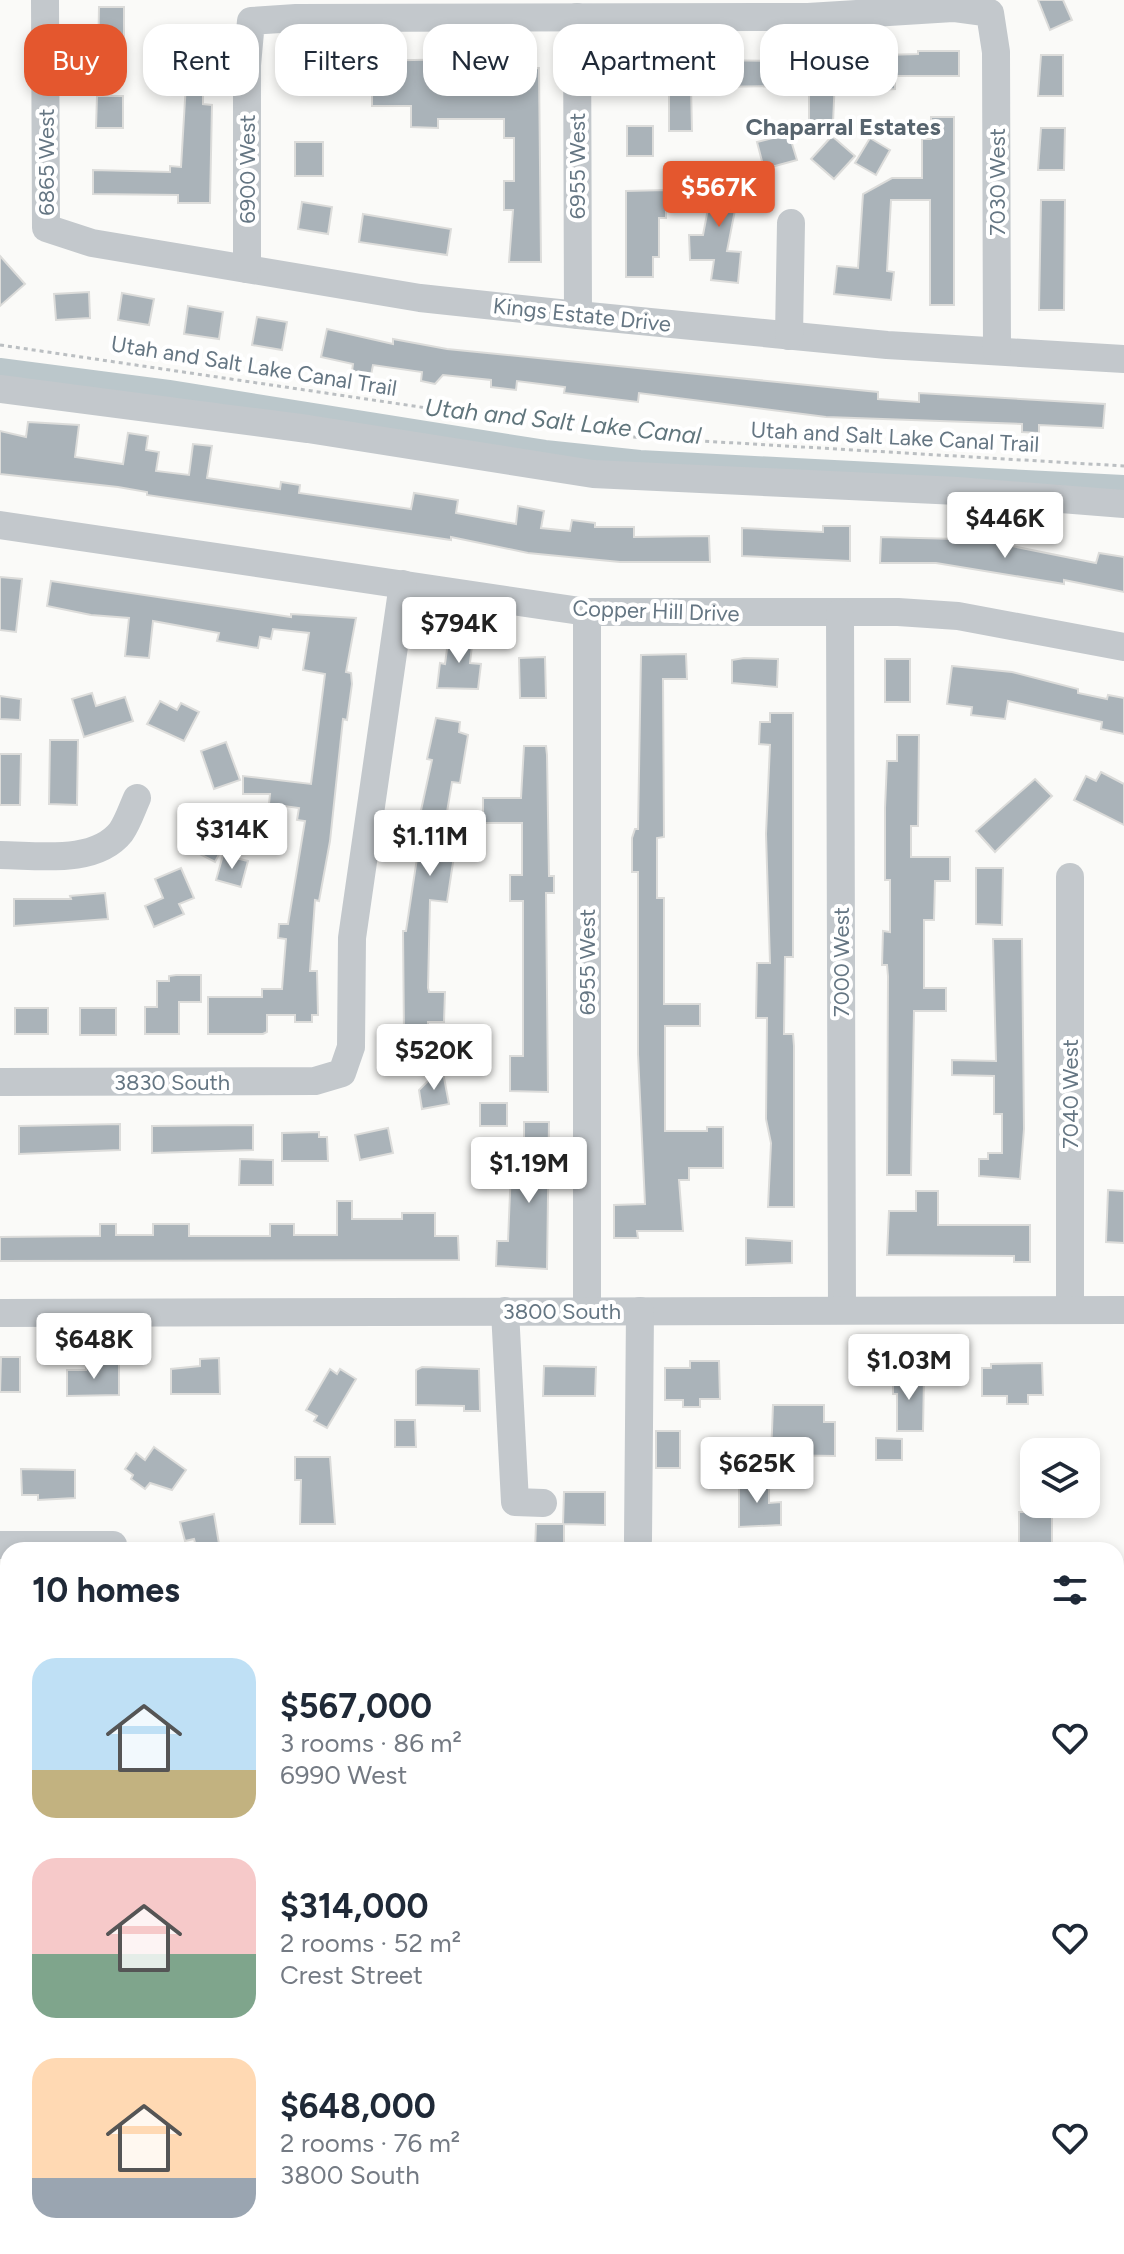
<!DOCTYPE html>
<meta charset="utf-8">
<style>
body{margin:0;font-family:Figtree,sans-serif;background:#f2f2f3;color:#1f2937;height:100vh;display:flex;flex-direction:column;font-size:30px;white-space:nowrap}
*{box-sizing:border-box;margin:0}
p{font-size:26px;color:#747a83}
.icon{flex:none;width:44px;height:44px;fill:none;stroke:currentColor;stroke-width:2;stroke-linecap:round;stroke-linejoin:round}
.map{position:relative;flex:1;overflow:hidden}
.side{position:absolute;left:0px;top:1542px;width:1124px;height:712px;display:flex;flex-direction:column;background:#fff;border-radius:24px 24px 0 0;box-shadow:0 4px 12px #0003}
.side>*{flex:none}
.hud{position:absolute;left:24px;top:24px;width:1076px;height:72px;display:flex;gap:16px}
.fabs{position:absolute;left:1020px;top:1438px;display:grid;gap:16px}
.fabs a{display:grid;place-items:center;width:80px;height:80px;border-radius:16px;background:#fff;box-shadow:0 4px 12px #0003;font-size:40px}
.price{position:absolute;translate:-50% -68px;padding:0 18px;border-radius:8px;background:#fff;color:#222;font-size:26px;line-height:52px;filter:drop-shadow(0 2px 4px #0008)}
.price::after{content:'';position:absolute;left:50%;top:48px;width:24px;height:18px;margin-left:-12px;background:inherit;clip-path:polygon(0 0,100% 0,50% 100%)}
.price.on{background:#e4572e;color:#fff}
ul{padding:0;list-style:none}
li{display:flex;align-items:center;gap:24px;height:200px;padding:0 32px}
li span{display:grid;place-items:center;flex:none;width:224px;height:160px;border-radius:24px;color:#555}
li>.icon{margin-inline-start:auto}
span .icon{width:96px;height:96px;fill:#fffc;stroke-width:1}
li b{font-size:34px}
h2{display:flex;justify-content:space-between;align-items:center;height:96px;padding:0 32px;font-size:34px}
.chip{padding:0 28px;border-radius:24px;background:#fff;box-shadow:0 4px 12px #0003;font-size:28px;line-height:72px}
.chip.on{background:#e4572e;color:#fff}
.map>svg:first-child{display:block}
</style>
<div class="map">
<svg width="1124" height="2254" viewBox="0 0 1124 2254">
<rect width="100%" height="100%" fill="#fafaf8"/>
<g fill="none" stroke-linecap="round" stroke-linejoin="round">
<!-- canal -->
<polyline stroke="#bbc7cb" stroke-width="20" points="0,368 169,390 545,450 640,460 1124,485"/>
</g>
<!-- building -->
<g fill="#aab3b9" stroke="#dcdcda" stroke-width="2">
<polygon points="1038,0 1063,0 1072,20 1050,30"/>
<polygon points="99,7 124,7 124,58 98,58"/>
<polygon points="171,27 204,28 204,50 210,50 210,67 203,67 203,104 212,105 210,203 178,203 178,195 93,194 93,170 170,172 170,166 181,167 186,83 179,83 179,67 171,67"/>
<polygon points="918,51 959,51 959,76 895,76 895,89 881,90 881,80 835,79 833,123 809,123 809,95 797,95 797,86 707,87 707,60 781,61 781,58 918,54"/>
<polygon points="1041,55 1063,55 1063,96 1038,96"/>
<polygon points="463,59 463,94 501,94 501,69 539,68 541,262 509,262 513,210 504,210 504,181 514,181 514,138 504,138 504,119 438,119 438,128 411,127 411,106 372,106 372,89 313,89 313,62"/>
<rect x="633" y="60" width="35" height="27"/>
<polygon points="669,85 691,85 692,131 669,131"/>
<polygon points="97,96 123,96 123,128 96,128"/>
<polygon points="931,117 954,117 954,305 930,305 930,200 891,200 887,271 894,272 891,300 834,294 837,266 858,268 863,194 892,178 922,178 922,139 931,139"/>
<rect x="627" y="126" width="26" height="30"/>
<polygon points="1041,128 1065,128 1064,170 1038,170"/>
<polygon points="789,134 797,160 764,169 757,142"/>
<polygon points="832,136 855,156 834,179 811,159"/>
<polygon points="870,138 890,150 876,175 855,163"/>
<rect x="295" y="142" width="28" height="34"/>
<polygon points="705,173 741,179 727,251 741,252 738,283 711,280 714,260 690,260 689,235 703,235 711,193 701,191"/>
<polygon points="666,190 666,218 659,218 659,257 653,257 653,277 626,277 626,191"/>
<polygon points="1041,200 1065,200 1064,310 1039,310"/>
<polygon points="302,202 332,207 328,234 298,229"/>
<polygon points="363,214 451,229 447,255 359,242"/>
<polygon points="0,256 25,284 0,306"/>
<polygon points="89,292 90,318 56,320 54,294"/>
<polygon points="122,293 154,299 149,325 118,320"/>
<polygon points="188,306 223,312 219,339 184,334"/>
<polygon points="257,317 287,322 282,350 252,345"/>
<polygon points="327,329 393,344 393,339 447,349 878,392 878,399 919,402 919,393 1105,404 1103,428 1039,425 1039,433 1022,432 1022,424 826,417 639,393 638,402 564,393 565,387 517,381 516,390 491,387 491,380 443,375 435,384 421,381 422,372 373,365 371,375 352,371 353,364 321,357"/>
<polygon points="28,422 79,425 75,457 123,464 128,433 148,436 146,450 159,452 156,471 189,475 193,444 212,446 207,478 280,489 281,482 300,485 299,493 411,509 414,493 458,500 456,513 516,524 518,506 544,511 541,528 570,531 572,520 595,523 595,527 634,527 634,537 709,536 710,562 620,562 528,553 451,537 451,540 147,495 147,492 118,487 0,474 0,431 26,437"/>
<polygon points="823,526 850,526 850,561 742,556 742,528 823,532"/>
<polygon points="957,535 1096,563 1099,553 1124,557 1124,592 1064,580 1064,584 936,563 880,563 881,537 957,539"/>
<polygon points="0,577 22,579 16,632 0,630"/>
<polygon points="51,581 291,617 291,614 356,618 346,672 351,673 352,684 347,720 343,719 330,841 319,901 315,900 310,971 317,971 318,1015 312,1015 312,1022 295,1022 295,1015 267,1015 267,1032 263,1034 208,1034 208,997 262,997 262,989 282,989 286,939 278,938 279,924 288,924 305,821 297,820 299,808 269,804 270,794 243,794 243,776 311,784 325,674 303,670 309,633 273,629 271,639 260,637 258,648 217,641 219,633 153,621 149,658 125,656 129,618 91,615 47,606"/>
<polygon points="449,634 473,637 470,663 481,664 478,689 437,688 440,663 445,664"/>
<polygon points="686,654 687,679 663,679 664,837 657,838 657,898 664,898 664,1004 700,1004 700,1026 665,1026 665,1131 707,1131 707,1127 723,1127 723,1168 689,1168 689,1180 679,1180 683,1231 637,1231 638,1238 614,1238 614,1205 645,1204 638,1054 638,872 632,872 632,838 635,829 638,829 641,655"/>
<polygon points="545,657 546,698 520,698 519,658"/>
<polygon points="744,658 778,659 777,687 732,683 732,660"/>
<rect x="885" y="659" width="25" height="43"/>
<polygon points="952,666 1012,672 1078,689 1078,693 1107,699 1108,695 1124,698 1124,734 1101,729 1102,722 1008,701 1005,719 971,715 972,707 947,704"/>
<polygon points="92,693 96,706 125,697 133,721 84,737 72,699"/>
<polygon points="0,696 21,699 20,720 0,719"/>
<polygon points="160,701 177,710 181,703 199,712 184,741 147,724"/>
<polygon points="770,713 793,713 793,957 785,957 784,1034 793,1034 794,1046 794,1207 768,1207 771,1143 766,1119 767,1018 756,1018 757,963 770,963 766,834 770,745 759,744 760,722 770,722"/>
<polygon points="436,718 460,722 459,732 468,735 460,783 452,782 440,854 454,856 447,902 430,900 428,988 429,992 445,992 444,1022 428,1022 428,1036 404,1035 403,931 406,931 422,825 418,824 432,760 427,759"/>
<polygon points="897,735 919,735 918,826 911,826 911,857 950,857 950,881 935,881 934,920 924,920 924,988 946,988 946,1011 914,1011 911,1175 887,1175 888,976 887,965 882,965 883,931 890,932 890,880 885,880 885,808 887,761 897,761"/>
<polygon points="50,740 78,740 77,805 49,804"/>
<polygon points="226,742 240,780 214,789 201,751"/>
<polygon points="524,746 546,746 547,755 549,876 554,876 554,893 546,893 548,1092 510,1091 510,1056 523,1056 523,901 510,901 510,875 522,875 522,823 483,823 483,798 521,798"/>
<polygon points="0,754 21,754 20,805 0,805"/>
<polygon points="1101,772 1124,784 1124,825 1074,800 1086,776 1096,781"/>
<polygon points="1035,779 1052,796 995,852 976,831"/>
<polygon points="213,810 236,822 215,862 194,851"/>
<polygon points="223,855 248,861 241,887 216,880"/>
<polygon points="181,868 194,898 179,904 184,914 154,927 145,906 163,898 155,879"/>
<polygon points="976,868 1003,868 1002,925 976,924"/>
<polygon points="105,893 108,919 14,926 14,899 71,899 70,896"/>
<polygon points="993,939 1022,939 1024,1129 1020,1179 979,1176 979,1159 988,1159 988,1153 1002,1153 1002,1114 994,1114 994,1076 952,1075 952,1060 996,1061"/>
<polygon points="176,975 201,975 201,1002 179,1002 179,1034 145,1034 145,1007 157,1007 157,981 169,981 169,976"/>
<rect x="15" y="1008" width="33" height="26"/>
<rect x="80" y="1008" width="36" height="27"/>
<polygon points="442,1067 449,1104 422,1109 419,1090"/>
<rect x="480" y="1103" width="27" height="23"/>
<polygon points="524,1122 549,1122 547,1269 496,1266 497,1241 508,1241 511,1169 524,1169"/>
<polygon points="120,1124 120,1150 19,1154 19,1126"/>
<polygon points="253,1125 253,1150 152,1153 152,1126"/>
<polygon points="388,1128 393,1153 360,1160 355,1135"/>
<polygon points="319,1132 319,1137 327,1137 328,1161 282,1161 282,1133"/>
<polygon points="240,1159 273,1160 273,1185 239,1185"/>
<polygon points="1108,1190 1124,1191 1124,1243 1106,1242"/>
<polygon points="916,1191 938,1191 938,1225 1030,1225 1030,1262 1014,1262 1014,1256 887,1255 889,1211 916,1211"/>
<polygon points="337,1201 352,1201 352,1219 402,1219 402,1213 435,1213 435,1236 458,1236 459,1260 0,1261 0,1237 100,1236 100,1224 116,1224 116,1235 153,1235 153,1224 189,1224 189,1236 270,1236 270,1224 294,1224 294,1235 337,1235"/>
<polygon points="746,1238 792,1241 792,1263 746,1265"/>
<polygon points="1,1357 20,1357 20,1392 0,1392"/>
<polygon points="219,1358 220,1394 171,1394 171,1369 200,1366 200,1359"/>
<polygon points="690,1361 719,1361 720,1399 700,1399 700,1407 683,1407 683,1400 665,1400 665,1368 690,1368"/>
<polygon points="99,1363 119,1363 119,1395 67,1396 67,1370 86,1370 86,1366 99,1366"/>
<polygon points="1042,1363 1043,1395 1028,1395 1028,1404 1007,1404 1007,1396 982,1396 982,1368 991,1368 991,1364"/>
<polygon points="544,1366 596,1367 595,1396 543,1396"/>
<polygon points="422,1367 479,1369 480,1411 464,1411 464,1406 416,1405 416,1370"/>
<polygon points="330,1369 337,1374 340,1369 356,1379 327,1428 314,1421 317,1416 306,1410"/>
<polygon points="899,1373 924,1376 923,1431 897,1431 897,1394 893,1394 893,1375"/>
<polygon points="773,1405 824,1405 824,1422 835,1422 835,1456 771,1455"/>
<polygon points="395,1420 415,1420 416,1447 395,1447"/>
<rect x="656" y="1431" width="24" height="37"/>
<polygon points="876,1438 902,1439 902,1460 876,1460"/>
<polygon points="154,1447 186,1470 172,1490 150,1483 145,1489 131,1479 133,1475 125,1469 136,1453 145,1460"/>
<polygon points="295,1457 330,1457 335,1524 300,1524 301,1480 295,1480"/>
<polygon points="21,1469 75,1470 75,1498 38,1500 38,1495 22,1495"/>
<polygon points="739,1481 769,1481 769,1503 781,1502 781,1525 739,1527"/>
<polygon points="564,1492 605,1492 605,1525 564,1524 564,1550 535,1550 536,1524 563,1524"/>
<polygon points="1019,1512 1052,1512 1052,1549 1019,1550"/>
<polygon points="214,1514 220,1550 197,1550 194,1539 185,1541 180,1522"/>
</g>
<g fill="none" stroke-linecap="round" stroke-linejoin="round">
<!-- path -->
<polyline stroke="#bbbfc2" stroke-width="3" stroke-dasharray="4 4" stroke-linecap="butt" points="0,345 617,436 1124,466"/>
<!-- minor -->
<g stroke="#c3c8cc" stroke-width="28">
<polyline points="45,0 46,228 92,243 420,298 578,315 887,345 1124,359"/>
<polyline points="577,17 578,315"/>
<polyline points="247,269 247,65 251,21 296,18 808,17 953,8 990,13 996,52 997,351"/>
<polyline points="789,336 791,223"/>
<polyline points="0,389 308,429 593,474 958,491 1124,504"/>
<polyline points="0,525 587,612 898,612 958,616 1124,647"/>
<polyline points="587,612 587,1311"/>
<polyline points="840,613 842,1310"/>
<path d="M 0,855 C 37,855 95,865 121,832 C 128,822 132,809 137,798"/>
<polyline points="1070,877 1070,1310"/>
<polyline points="0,1082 315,1081 342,1073 351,1047 352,938 403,584"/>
<polyline points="505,1311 515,1502 543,1503"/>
<polyline points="0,1313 1124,1310"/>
<polyline points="638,1540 640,1311"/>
<polyline points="0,1545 113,1545"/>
<polyline points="0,1771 8,1771"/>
<polyline points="0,2014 8,2014"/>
<polyline points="1116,2036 1124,2036"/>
<polyline points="203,2246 203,2254"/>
<polyline points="450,2246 450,2254"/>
<polyline points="923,2246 923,2254"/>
<polyline points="703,2254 703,2246"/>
</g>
</g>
<g text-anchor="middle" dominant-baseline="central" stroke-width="8" stroke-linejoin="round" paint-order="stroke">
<!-- street labels -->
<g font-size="22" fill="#657683" stroke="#fff">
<text transform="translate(46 162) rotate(-90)">6865 West</text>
<text transform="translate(577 166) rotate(-90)">6955 West</text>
<text transform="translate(247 169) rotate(-90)">6900 West</text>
<text transform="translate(997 182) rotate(-90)">7030 West</text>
<text transform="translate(582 315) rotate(6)">Kings Estate Drive</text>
<text transform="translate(254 366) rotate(9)">Utah and Salt Lake Canal Trail</text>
<text transform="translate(895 437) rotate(3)">Utah and Salt Lake Canal Trail</text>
<text transform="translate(656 611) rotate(2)">Copper Hill Drive</text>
<text transform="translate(587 962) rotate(-90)">6955 West</text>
<text transform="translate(841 962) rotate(-90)">7000 West</text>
<text x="172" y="1082">3830 South</text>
<text transform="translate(1070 1094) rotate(-90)">7040 West</text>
<text x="562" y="1311">3800 South</text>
</g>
<!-- neighbourhood labels -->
<g font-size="24" font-weight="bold" fill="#57646e" stroke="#fff">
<text x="843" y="126">Chaparral Estates</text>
</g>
<!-- water labels -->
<g font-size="24" font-style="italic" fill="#60757c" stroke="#fff">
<text transform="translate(563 421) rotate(6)">Utah and Salt Lake Canal</text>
</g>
</g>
</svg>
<div class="fabs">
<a><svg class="icon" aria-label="layers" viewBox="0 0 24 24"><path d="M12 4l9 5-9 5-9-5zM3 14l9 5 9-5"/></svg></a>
</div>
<b class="price on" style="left:719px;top:229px">$567K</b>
<b class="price" style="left:1005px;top:560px">$446K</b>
<b class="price" style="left:459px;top:665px">$794K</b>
<b class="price" style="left:232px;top:871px">$314K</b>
<b class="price" style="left:430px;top:878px">$1.11M</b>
<b class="price" style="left:434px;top:1092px">$520K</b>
<b class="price" style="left:529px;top:1205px">$1.19M</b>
<b class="price" style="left:94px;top:1381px">$648K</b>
<b class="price" style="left:909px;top:1402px">$1.03M</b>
<b class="price" style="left:757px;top:1505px">$625K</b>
<div class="hud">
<a class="chip on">Buy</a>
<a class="chip">Rent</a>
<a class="chip">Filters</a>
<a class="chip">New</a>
<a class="chip">Apartment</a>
<a class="chip">House</a>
</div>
<section class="side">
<h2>10 homes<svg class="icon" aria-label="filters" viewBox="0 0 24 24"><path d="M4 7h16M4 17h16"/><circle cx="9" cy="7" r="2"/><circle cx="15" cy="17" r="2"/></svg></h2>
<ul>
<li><span style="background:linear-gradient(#bfe0f5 70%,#c2b280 0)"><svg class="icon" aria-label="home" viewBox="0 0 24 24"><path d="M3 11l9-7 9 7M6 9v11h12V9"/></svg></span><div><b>$567,000</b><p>3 rooms · 86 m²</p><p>6990 West</p></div><svg class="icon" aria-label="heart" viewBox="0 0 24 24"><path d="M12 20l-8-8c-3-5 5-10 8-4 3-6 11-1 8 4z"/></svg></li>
<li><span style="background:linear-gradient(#f6c9c9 60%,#7fa58c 0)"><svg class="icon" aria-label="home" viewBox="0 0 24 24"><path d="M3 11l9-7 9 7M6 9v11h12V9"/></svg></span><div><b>$314,000</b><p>2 rooms · 52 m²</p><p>Crest Street</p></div><svg class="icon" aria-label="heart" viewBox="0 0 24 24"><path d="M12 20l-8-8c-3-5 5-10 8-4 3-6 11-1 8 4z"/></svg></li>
<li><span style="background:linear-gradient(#ffd9b3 75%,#9aa5b1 0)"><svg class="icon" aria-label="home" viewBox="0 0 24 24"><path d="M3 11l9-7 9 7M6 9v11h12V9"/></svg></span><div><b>$648,000</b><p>2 rooms · 76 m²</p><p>3800 South</p></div><svg class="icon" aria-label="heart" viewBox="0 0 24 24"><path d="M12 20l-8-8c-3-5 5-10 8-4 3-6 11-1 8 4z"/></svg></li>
</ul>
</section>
</div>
